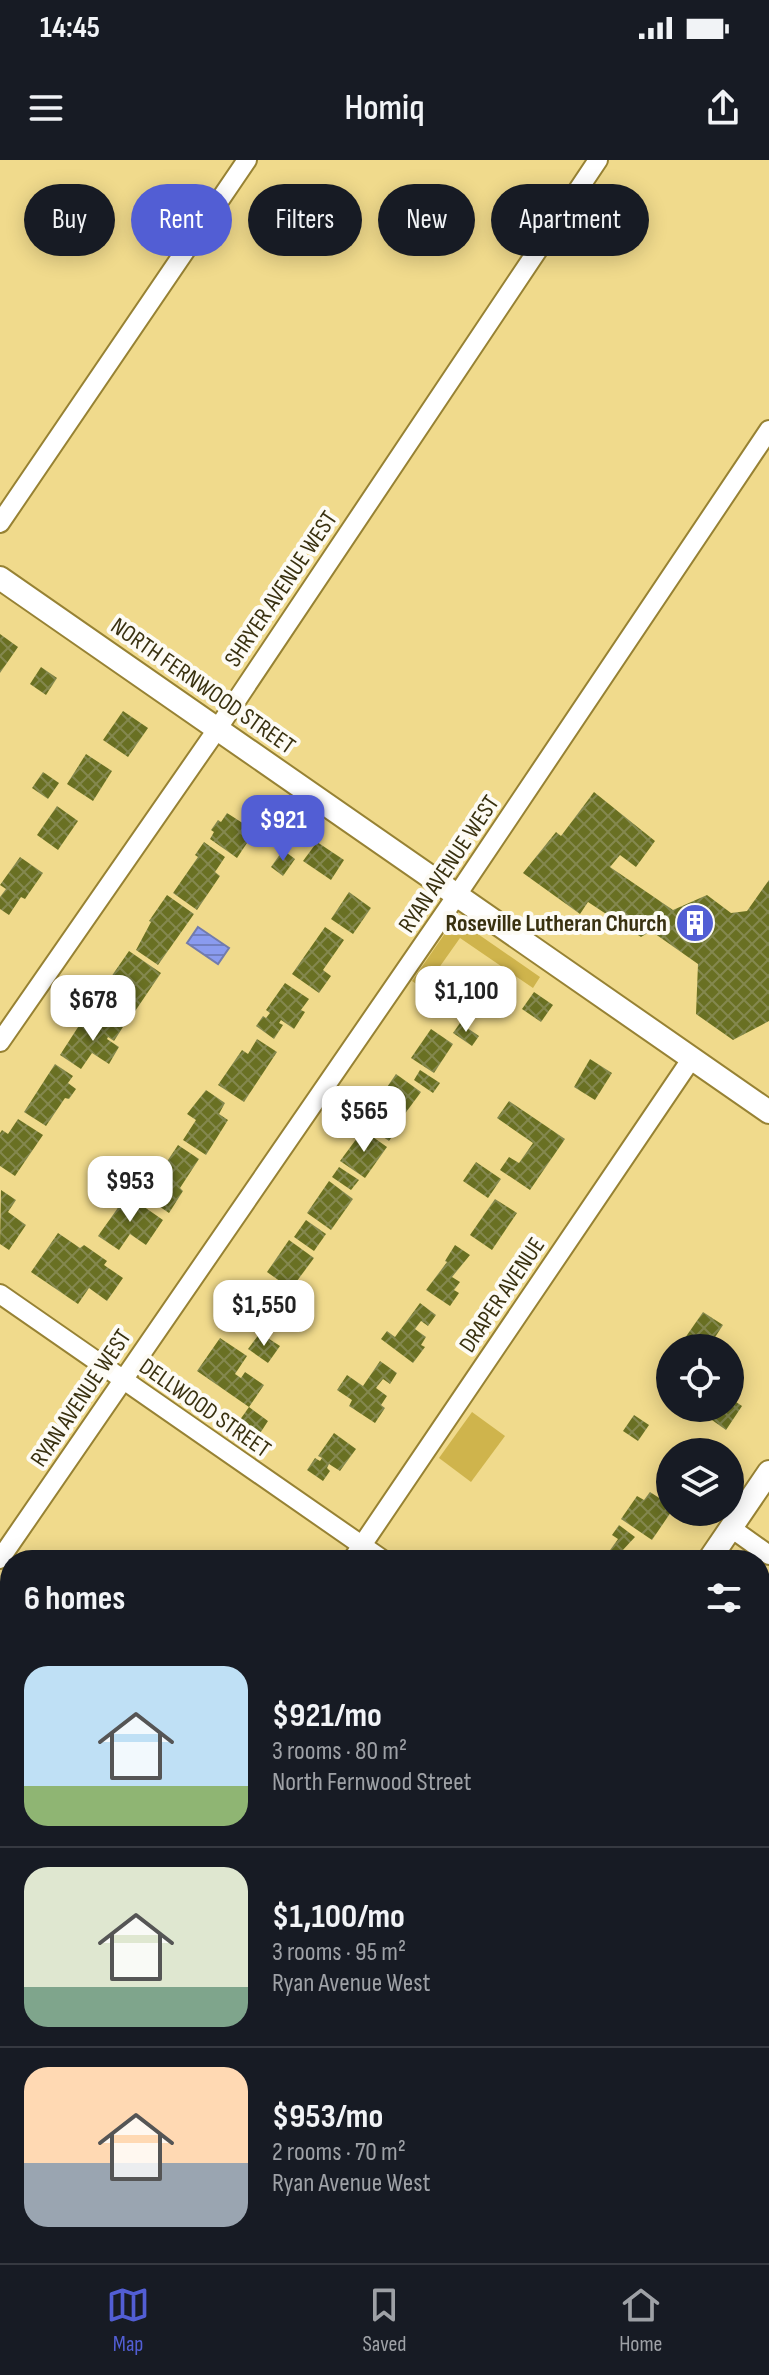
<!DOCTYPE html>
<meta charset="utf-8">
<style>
body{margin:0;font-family:"Sofia Sans Condensed",sans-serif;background:#242831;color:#f1f3f6;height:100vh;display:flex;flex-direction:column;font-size:30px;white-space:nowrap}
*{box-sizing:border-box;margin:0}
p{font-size:26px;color:#9ea1a6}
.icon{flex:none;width:44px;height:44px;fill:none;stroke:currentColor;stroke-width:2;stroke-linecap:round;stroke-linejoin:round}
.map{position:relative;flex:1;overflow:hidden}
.drawer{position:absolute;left:0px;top:1390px;width:770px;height:714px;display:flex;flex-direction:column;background:#171b24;border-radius:32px 32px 0 0;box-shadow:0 4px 20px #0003}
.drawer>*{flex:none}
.banner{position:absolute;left:24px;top:24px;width:722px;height:72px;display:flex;gap:16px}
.tools{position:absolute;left:656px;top:1174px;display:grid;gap:16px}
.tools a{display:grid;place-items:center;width:88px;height:88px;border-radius:50%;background:#171b24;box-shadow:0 4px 20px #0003;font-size:40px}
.price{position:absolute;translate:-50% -68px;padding:0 18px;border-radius:16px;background:#fff;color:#222;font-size:26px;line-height:52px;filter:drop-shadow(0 2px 4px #0008)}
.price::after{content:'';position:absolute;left:50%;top:48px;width:24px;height:18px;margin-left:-12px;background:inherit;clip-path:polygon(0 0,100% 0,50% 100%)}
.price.selected{background:#525ed4;color:#fff}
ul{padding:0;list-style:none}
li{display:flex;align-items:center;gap:24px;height:200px;padding:0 24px}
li+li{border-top:2px solid #363941}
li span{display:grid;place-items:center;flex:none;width:224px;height:160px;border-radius:24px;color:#555}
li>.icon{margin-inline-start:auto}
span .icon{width:96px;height:96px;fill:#fffc;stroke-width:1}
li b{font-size:34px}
h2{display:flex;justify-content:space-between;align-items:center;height:96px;padding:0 24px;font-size:34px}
.chip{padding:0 28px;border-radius:36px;background:#171b24;box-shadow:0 4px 20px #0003;font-size:28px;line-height:72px}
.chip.selected{background:#525ed4;color:#fff}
.status{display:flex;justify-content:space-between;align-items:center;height:56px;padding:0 40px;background:#171b24;direction:ltr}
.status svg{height:22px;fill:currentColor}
header{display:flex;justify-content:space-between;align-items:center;height:104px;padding:0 24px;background:#171b24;font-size:36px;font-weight:600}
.tabs{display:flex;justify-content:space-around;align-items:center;height:112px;border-top:2px solid #363941;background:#171b24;font-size:22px;color:#9ea1a6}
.tabs a{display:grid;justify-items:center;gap:4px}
.tabs .selected{color:#525ed4}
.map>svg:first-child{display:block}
</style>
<div class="status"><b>14:45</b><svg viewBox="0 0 49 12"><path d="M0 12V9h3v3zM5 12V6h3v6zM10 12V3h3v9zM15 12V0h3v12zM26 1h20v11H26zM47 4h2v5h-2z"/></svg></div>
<header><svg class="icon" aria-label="menu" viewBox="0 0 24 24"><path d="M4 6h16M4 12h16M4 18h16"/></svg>Homiq<svg class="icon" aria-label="share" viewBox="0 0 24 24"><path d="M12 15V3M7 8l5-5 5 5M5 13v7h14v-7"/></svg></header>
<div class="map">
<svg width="769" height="2103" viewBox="0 0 769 2103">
<defs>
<pattern id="water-rules" width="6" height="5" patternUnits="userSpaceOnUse" patternTransform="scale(2)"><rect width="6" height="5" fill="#8a9bef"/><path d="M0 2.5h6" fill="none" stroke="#727fc0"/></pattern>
<pattern id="building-cross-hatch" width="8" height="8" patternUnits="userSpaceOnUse" patternTransform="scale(2)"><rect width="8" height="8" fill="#697023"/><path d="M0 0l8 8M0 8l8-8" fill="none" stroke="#84884f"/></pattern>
</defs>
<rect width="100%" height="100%" fill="#f0da8c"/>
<!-- garden -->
<g fill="#cfb44c">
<polygon points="455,763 462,763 540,817 533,828 460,778 424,829 412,821 448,769"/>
<polygon points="472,1252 505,1276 471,1322 439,1298"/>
</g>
<!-- water -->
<polygon fill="url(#water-rules)" stroke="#727bac" stroke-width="2" points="198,767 229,788 218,804 187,783"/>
<!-- building -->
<g fill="url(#building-cross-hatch)">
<polygon points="0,474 18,487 0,513"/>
<polygon points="41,507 57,518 46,535 30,524"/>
<polygon points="123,551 148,568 128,597 103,580"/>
<polygon points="86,594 112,611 93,641 67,624"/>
<polygon points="43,612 59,623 48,639 32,628"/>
<polygon points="594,632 655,681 636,707 620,695 610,707 673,750 707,735 731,753 747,751 769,720 769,861 733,880 696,854 698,804 651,771 641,777 588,742 580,754 523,713 556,672 561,676"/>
<polygon points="57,646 78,661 58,690 37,675"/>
<polygon points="227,653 255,671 237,698 210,679 214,672 211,670 218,660 221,662"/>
<polygon points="204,682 225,697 215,712 220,716 197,750 173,733 198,697 195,695"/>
<polygon points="317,682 344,700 331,720 303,701"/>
<polygon points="283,690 295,699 283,716 271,707"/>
<polygon points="20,697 43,713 25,739 21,737 9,755 0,749 0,737 6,729 0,725"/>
<polygon points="349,732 371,748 353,774 331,759"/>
<polygon points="167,735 194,754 158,805 136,790 151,762 149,761"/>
<polygon points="325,767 344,780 323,810 331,816 319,833 292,814"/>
<polygon points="129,791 161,813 127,863 108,850 124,826 111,817"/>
<polygon points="467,810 492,827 470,859 445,841"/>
<polygon points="285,823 309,839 301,850 305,852 294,869 281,860 279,863 283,865 274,879 256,866 263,856 266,858 270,853 266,850"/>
<polygon points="534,832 553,845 541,862 522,849"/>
<polygon points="105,855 123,867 114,881 108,877 107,879 119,887 109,904 92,893 81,909 60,895 80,864 96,874"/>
<polygon points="460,863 479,876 472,886 453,873"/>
<polygon points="431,869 453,884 434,913 411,898"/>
<polygon points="257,879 277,892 244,942 218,925 242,890 248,894"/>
<polygon points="590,899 612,913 595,940 574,927"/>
<polygon points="55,904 73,916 68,923 76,929 69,939 65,938 46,966 24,952"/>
<polygon points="420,910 440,923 433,933 414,920"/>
<polygon points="396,914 421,932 398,963 374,946"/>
<polygon points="206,930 225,943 219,954 228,960 206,995 183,980 196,960 187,954"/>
<polygon points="509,941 565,979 530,1030 500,1010 509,997 519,1003 533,983 497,958"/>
<polygon points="377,958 396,971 389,981 370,968"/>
<polygon points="18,959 43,975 15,1016 0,1006 0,973 2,970 8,974"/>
<polygon points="363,970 387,987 365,1018 340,1001"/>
<polygon points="178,985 199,999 180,1028 183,1031 169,1053 144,1036"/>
<polygon points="476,1002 501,1019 488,1038 463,1021"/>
<polygon points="339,1007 359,1020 351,1030 332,1017"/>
<polygon points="329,1021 353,1039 331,1070 307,1053"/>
<polygon points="1,1030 16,1040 8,1052 26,1065 9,1090 0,1084"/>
<polygon points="127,1035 163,1060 146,1085 130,1074 119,1090 98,1076"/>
<polygon points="495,1039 517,1053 492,1090 470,1075"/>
<polygon points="306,1060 326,1074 314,1091 294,1077"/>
<polygon points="58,1073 80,1088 84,1085 107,1101 104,1105 123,1118 107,1141 89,1128 78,1144 31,1112"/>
<polygon points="289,1080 314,1098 291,1129 267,1112"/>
<polygon points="455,1085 470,1095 452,1117 460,1122 454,1130 459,1133 450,1146 426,1130 447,1102 445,1101"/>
<polygon points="258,1124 282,1142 260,1173 235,1156"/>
<polygon points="420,1143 436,1155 428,1166 421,1161 415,1169 426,1177 421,1185 425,1187 413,1203 381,1179 387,1171 395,1177"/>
<polygon points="703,1152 723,1165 708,1188 700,1188 685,1178"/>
<polygon points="260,1173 280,1186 268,1203 248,1189"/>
<polygon points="220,1178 247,1196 235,1214 241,1218 245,1212 264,1225 249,1247 268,1261 257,1278 237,1264 249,1247 197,1211"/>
<polygon points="380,1201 397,1213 390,1224 383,1219 376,1228 387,1236 381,1245 385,1248 375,1263 349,1246 352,1240 337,1230 347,1215 363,1226"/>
<polygon points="730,1238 742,1246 726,1270 695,1248 730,1248"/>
<polygon points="634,1255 649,1265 638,1281 623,1271"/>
<polygon points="334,1273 356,1289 340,1311 329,1304 327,1308 330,1311 323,1321 307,1310 315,1298 320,1301 322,1298 318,1296"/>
<polygon points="650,1332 670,1345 671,1352 652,1380 621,1359 637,1336 644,1340"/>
<polygon points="619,1365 635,1377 621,1392 633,1400 607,1400 611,1395 608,1393 618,1379 612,1375"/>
<polygon points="760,1458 769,1464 769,1495 764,1502 760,1499"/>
<polygon points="763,1799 769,1804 769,1838 760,1832 760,1803"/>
<polygon points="8,1947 10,1948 10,1989 0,1983 0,1958"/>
<polygon points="760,1953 769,1959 769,1994 760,1988"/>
<polygon points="123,2094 128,2094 141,2103 117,2103"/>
<polygon points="468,2094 499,2094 493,2103 481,2103"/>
<polygon points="524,2094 556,2094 550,2103 524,2103 520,2100"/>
<polygon points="668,2094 700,2094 694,2103 681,2103"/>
</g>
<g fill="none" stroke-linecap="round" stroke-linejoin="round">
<defs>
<g id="minor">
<polyline points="0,363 247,0"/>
<polyline points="0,882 218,568 598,0"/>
<polyline points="0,1134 383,1400"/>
<polyline points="731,1368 769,1395"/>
<polyline points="0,1399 457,735 769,270"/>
<polyline points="352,1400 692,898"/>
<polyline points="760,1726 769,1732"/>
<polyline points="760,2056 769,2063"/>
</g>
<g id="tertiary">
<polyline points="0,418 769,952"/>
<polyline points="709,1400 769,1312"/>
<polyline points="0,1850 10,1857"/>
<polyline points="350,2094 363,2103"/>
<polyline points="235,2103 241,2094"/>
</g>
</defs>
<!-- minor casing -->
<use href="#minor" stroke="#978234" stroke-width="22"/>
<!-- tertiary casing -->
<use href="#tertiary" stroke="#978234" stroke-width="26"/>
<!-- minor -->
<use href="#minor" stroke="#fff" stroke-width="18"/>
<!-- tertiary -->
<use href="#tertiary" stroke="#fff" stroke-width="22"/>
</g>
<!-- icons -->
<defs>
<symbol id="building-disc" viewBox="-11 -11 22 22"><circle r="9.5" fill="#525ed4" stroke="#fdfbf4"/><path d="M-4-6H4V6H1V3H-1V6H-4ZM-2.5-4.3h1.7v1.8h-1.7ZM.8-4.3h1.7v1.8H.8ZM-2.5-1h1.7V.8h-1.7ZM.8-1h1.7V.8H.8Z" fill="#fff"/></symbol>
</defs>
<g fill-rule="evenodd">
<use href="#building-disc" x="673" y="741" width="44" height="44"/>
</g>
<g text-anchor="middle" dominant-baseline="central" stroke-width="8" stroke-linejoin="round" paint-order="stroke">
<!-- street labels -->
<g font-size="24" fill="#393110" stroke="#fdfbf4">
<text transform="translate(281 429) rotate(-56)">SHRYER AVENUE WEST</text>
<text transform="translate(203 526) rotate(35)">NORTH FERNWOOD STREET</text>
<text transform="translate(449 704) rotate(-56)">RYAN AVENUE WEST</text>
<text transform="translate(502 1135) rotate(-56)">DRAPER AVENUE</text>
<text transform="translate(81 1238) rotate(-56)">RYAN AVENUE WEST</text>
<text transform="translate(205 1248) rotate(35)">DELLWOOD STREET</text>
</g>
<!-- poi labels -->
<g font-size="24" font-weight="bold" fill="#393110" stroke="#fdfbf4" text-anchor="end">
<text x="667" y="763">Roseville Lutheran Church</text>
</g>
</g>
</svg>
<div class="tools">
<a><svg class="icon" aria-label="locate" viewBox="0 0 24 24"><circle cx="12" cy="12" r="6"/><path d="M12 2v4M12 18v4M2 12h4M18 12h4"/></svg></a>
<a><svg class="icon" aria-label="layers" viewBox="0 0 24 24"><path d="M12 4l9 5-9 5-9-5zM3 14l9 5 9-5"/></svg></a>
</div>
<b class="price selected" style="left:283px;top:703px">$921</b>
<b class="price" style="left:466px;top:874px">$1,100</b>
<b class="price" style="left:93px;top:883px">$678</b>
<b class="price" style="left:364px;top:994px">$565</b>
<b class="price" style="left:130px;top:1064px">$953</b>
<b class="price" style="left:264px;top:1188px">$1,550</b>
<div class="banner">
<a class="chip">Buy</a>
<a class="chip selected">Rent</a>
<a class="chip">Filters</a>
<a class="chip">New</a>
<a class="chip">Apartment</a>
</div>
<section class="drawer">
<h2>6 homes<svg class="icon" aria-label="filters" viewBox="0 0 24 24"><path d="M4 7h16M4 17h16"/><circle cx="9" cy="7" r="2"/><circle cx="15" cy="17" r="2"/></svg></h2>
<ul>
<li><span style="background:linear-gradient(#bfe0f5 75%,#8fb573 0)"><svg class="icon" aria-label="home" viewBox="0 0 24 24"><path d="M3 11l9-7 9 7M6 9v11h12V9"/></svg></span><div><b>$921/mo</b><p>3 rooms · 80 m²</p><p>North Fernwood Street</p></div></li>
<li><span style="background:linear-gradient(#dfe7d0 75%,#7fa58c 0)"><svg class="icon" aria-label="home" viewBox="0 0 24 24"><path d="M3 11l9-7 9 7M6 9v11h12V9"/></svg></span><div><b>$1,100/mo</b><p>3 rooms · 95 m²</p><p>Ryan Avenue West</p></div></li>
<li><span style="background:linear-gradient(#ffd9b3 60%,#9aa5b1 0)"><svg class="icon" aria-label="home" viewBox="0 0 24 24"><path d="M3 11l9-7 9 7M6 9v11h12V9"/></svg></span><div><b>$953/mo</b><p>2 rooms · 70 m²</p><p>Ryan Avenue West</p></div></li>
</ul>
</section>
</div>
<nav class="tabs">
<a class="selected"><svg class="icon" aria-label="map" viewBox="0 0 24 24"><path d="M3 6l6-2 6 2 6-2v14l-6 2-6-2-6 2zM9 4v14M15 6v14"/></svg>Map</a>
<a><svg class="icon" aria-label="saved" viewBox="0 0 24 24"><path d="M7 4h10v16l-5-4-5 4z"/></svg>Saved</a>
<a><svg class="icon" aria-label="home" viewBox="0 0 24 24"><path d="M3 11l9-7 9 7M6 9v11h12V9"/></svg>Home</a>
</nav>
